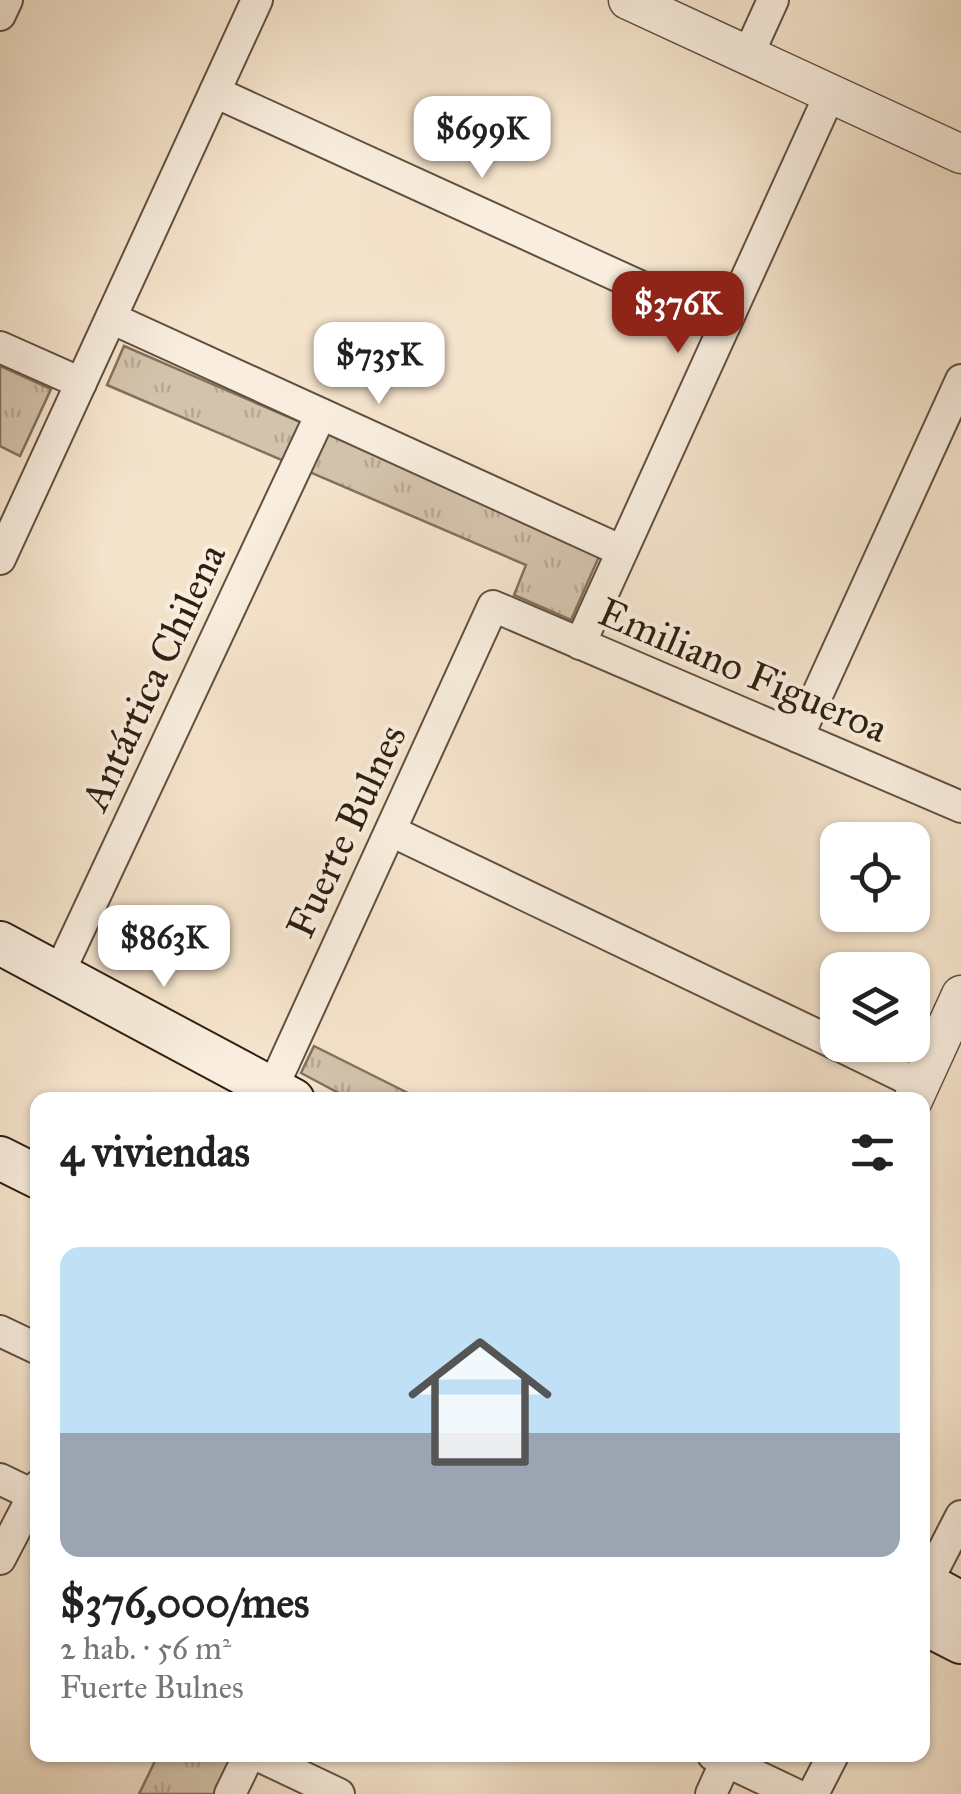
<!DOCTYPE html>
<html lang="es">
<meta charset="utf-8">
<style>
body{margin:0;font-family:"IM FELL Great Primer",serif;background:#f6f6f6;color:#222;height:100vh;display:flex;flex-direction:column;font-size:38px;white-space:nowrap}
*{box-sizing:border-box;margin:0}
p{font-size:32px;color:#767676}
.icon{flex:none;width:55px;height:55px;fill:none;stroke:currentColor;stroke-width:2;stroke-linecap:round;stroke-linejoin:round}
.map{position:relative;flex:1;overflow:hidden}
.drawer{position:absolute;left:30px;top:1092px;width:900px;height:670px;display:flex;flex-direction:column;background:#fff;border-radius:20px;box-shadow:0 2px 8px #0004}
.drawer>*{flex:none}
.fabs{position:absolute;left:820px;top:822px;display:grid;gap:20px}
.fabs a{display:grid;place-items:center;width:110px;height:110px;border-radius:20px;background:#fff;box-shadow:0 2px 8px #0004;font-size:50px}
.price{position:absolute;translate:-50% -85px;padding:0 22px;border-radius:20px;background:#fff;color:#222;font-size:32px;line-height:65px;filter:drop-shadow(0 2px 5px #0008)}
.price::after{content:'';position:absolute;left:50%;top:60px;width:30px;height:22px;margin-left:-15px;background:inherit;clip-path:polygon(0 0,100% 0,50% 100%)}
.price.active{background:#8f2418;color:#fff}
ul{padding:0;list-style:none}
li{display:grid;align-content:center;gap:20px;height:530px;padding:0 30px}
li span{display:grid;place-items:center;height:310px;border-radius:20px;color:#555}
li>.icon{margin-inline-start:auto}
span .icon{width:180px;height:180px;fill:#fffc;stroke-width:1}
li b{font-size:42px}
h2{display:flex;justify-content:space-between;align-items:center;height:120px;padding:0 30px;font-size:42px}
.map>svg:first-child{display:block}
</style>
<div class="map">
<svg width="961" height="1794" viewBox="0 0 961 1794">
<defs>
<pattern id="park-tufts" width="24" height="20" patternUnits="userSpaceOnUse" patternTransform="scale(2.5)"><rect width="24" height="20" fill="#d4c3ac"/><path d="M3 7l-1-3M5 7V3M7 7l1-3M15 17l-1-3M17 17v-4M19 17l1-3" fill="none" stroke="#b6a793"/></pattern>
</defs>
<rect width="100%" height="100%" fill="#f5e4cc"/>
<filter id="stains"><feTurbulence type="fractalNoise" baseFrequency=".002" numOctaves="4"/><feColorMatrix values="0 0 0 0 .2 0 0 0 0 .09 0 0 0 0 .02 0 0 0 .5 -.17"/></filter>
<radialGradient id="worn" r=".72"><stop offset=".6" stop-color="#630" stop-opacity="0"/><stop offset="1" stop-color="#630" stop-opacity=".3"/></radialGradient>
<!-- park -->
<g fill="url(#park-tufts)" stroke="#82715e" stroke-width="2.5">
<polygon points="124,346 601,552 571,620 514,595 526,565 107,385"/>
<polygon points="0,366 51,389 20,456 0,446"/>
<polygon points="314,1046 422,1100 352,1100 301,1073"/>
<polygon points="158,1755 233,1755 214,1794 139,1794"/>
</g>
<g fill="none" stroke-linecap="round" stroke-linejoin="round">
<defs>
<g id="minor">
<polyline points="0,15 7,0"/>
<polyline points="748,55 773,0"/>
<polyline points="215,92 725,325"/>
<polyline points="111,318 622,551"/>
<polyline points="0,347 81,383"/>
<polyline points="0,559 257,0"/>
<polyline points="580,644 830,94"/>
<polyline points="798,737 961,380"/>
<polyline points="391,831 838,1045"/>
<polyline points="58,975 321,414"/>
<polyline points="838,1045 920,1085"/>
<polyline points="272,1089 493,606 961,807"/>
<polyline points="0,1331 38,1349"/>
<polyline points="0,1479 33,1495"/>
<polyline points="0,1559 38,1486"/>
<polyline points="926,1584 961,1516"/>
<polyline points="257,1755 339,1794"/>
<polyline points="713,1755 795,1794"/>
<polyline points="230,1794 249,1755"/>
<polyline points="711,1794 726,1761"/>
<polyline points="813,1794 833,1755"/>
</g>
<g id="tertiary">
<polyline points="628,0 961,154"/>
<polyline points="913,1100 961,995"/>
</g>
<g id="secondary">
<polyline points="0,943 293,1100"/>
<polyline points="0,1158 38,1177"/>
<polyline points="922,1582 961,1603"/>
<polyline points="922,1622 961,1642"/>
</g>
</defs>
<!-- minor casing -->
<use href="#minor" stroke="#61503f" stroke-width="34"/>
<!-- tertiary casing -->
<use href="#tertiary" stroke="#61503f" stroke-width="41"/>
<!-- secondary casing -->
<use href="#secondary" stroke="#301f10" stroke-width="46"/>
<!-- minor -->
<use href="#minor" stroke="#f8edde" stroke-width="30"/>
<!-- tertiary -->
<use href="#tertiary" stroke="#f8edde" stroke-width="38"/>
<!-- secondary -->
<use href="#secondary" stroke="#f8edde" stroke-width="42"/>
</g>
<g text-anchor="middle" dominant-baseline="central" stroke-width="8" stroke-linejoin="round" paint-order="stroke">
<!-- street labels -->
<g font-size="40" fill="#301f10" stroke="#f8edde">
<text transform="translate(743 670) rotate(23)">Emiliano Figueroa</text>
<text transform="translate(153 677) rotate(-65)">Antártica Chilena</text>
<text transform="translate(346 831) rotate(-65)">Fuerte Bulnes</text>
</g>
</g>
<rect width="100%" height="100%" filter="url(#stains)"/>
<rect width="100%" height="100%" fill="url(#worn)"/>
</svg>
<div class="fabs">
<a><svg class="icon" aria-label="locate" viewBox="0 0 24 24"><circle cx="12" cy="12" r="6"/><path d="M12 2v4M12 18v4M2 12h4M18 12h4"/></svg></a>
<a><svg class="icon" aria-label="layers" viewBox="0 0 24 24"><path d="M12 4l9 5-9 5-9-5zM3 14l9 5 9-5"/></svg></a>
</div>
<b class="price" style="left:482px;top:181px">$699K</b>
<b class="price active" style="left:678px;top:356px">$376K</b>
<b class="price" style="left:379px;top:407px">$735K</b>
<b class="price" style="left:164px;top:990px">$863K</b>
<section class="drawer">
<h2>4 viviendas<svg class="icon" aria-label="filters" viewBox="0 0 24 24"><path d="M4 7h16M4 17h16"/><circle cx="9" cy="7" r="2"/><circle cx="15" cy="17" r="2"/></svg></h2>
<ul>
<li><span style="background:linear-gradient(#bfe0f5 60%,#9aa5b1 0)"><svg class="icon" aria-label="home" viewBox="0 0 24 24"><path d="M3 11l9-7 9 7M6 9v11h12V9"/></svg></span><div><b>$376,000/mes</b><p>2 hab. · 56 m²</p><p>Fuerte Bulnes</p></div></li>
</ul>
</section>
</div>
